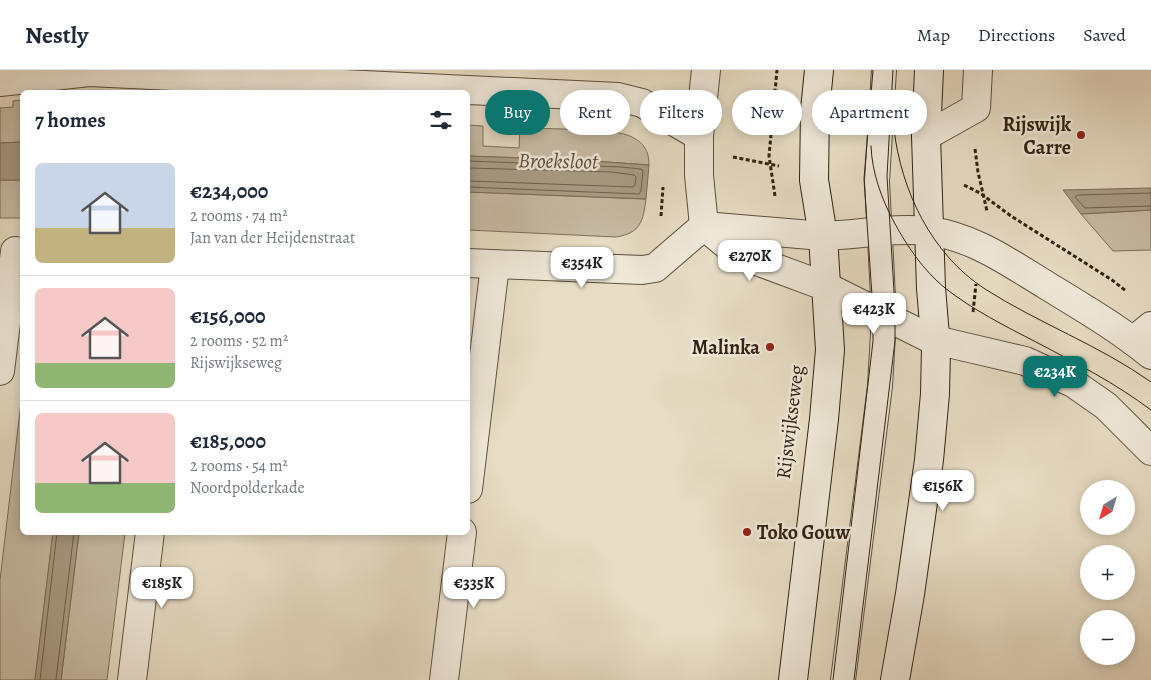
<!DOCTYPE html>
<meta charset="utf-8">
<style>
body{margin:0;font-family:Alegreya,serif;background:#f6f6f7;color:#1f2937;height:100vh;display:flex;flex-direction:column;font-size:19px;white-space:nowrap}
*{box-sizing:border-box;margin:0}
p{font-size:16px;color:#747a83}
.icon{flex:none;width:28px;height:28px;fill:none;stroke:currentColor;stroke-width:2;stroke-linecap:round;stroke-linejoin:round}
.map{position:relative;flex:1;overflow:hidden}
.panel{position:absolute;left:20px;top:20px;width:450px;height:445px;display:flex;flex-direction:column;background:#fff;border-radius:8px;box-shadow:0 2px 12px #0003}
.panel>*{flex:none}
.hud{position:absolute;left:485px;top:20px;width:475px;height:45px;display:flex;gap:10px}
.needle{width:32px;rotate:217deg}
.controls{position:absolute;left:1080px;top:410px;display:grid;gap:10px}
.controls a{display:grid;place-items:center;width:55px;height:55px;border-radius:50%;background:#fff;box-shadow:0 2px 12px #0003;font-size:25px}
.price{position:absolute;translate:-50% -42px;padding:0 11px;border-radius:10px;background:#fff;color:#222;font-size:16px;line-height:32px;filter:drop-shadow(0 1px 2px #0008)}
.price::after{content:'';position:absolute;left:50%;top:30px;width:15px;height:11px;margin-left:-8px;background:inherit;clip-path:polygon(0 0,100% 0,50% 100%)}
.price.current{background:#0f766e;color:#fff}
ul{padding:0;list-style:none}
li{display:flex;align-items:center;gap:15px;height:125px;padding:0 15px}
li+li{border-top:1px solid #e0e1e3}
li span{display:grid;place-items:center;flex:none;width:140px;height:100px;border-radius:8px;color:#555}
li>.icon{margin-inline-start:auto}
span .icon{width:60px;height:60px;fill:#fffc;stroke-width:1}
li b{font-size:21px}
h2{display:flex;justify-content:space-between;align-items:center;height:60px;padding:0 15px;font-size:21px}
.pill{padding:0 18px;border-radius:22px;background:#fff;box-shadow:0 2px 12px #0003;font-size:18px;line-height:45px}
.pill.current{background:#0f766e;color:#fff}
header{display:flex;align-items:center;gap:30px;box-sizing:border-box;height:70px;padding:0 25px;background:#fff;border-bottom:1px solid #e0e1e3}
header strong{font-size:24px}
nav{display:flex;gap:28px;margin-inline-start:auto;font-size:18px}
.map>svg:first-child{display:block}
</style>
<header>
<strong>Nestly</strong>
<nav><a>Map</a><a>Directions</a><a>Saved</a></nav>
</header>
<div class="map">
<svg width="1151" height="610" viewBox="0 0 1151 610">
<rect width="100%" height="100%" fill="#e7dcc4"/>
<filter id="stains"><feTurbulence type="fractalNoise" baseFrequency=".004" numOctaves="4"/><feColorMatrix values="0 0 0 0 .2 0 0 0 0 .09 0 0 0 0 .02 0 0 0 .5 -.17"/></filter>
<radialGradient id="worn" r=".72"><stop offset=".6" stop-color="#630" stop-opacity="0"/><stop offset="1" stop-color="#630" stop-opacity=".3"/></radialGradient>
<!-- green -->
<g fill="#c8bca6" stroke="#7c6f5c">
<polygon points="22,30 22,72 0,73 0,38 13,37 13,31"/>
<path d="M 468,55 L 483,56 L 483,76 L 519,78 L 520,58 C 542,59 617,58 632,67 C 644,73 649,81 649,95 L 578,90 L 468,86 Z"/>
<rect x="0" y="110" width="22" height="38"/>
<path d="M 468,122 L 646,129 C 643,151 641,163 616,167 L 468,160 Z"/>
<polygon points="1151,140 1151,180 1113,181 1081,144"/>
<polygon points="22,324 22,462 53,463 35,610 0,610 0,510"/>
<polygon points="79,462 125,463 107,610 61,610"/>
</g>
<!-- water -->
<g fill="#a99d87" stroke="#796c58">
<polygon points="22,72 22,110 0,110 0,73"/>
<polygon points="468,86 578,90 649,95 646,129 468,122"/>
<polygon points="1151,118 1151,140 1081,144 1063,120"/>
<polygon points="53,462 79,463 61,610 35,610"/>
</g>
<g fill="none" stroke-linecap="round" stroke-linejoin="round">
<!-- shore -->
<g stroke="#6c604c" stroke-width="1">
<polyline points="468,91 621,97 641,99 643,101 641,121 639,124 468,117"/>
<polyline points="468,98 612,102 634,105 636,107 635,115 633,117 468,111"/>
<polyline points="1151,123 1078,125 1075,127 1085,138 1151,136"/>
<polyline points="40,610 57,462"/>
<polyline points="56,610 74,462"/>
</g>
<defs>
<polyline id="service" points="843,610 880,316 884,246 877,111 884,0"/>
<g id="minor">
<polyline points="706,0 699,66 699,105 704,156 728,176 746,187 827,217"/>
<polyline points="0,12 89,2 618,27 642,33 699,66"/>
<polyline points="926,66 976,38 978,0"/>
<polyline points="468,193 642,200 655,198 704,156 823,166"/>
<polyline points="1133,271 1151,256"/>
<polyline points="0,301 15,181"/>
<polyline points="468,419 495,195"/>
<polyline points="132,610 150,462"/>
<polyline points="444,610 462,462"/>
</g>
<g id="tertiary">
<path d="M 823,166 C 858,165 895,157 929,161 C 974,167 1008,192 1046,215 C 1082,237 1118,258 1151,285"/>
<polyline points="827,217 931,269 1025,291 1073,313 1106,336 1151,381"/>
</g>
<g id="secondary">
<polyline points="793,610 824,349 830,280 823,166 814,110 815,40 819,0"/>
<polyline points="895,610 910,524 929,390 935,324 936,278 931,218 926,66 929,0"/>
</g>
</defs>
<!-- service casing -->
<use href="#service" stroke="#5e503e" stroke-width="26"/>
<!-- minor casing -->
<use href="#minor" stroke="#5e503e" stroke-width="30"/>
<!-- tertiary casing -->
<use href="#tertiary" stroke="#5e503e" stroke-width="30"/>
<!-- secondary casing -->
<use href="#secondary" stroke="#302211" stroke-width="30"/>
<!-- path -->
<g stroke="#302211" stroke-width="3" stroke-dasharray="4 2.5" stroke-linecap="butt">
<polyline points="975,79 978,102 987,141"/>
<polyline points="733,87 779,96"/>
<polyline points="964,115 980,123 1011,146 1112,210 1126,221"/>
<polyline points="775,126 769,86 777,0"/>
<polyline points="661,146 663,117"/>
<polyline points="973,242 976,214"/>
</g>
<!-- service -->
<use href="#service" stroke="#efe8d9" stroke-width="24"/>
<!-- minor -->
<use href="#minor" stroke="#efe8d9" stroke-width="28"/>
<!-- tertiary -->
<use href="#tertiary" stroke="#efe8d9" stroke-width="28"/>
<!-- secondary -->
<use href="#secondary" stroke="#efe8d9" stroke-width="28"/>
<!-- tram -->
<g stroke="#302211" stroke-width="1">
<path d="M 894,59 C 901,120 931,184 985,219 C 1038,253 1099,275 1151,312"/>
<path d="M 871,76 C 872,102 881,128 894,152 C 907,176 923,200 945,218 C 973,240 1005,256 1036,272 C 1076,293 1115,313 1151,340"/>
<polyline points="833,610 873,271 873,240 864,109 873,0"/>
<polyline points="854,610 895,271 895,238 887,106 893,0"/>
</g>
</g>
<!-- markers -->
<g fill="#8f2418" stroke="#efe8d9" stroke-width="2">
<circle cx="1081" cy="65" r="5"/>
<circle cx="770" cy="277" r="5"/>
<circle cx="747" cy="462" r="5"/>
</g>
<g text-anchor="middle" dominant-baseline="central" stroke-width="5" stroke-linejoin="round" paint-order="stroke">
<!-- poi labels -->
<g font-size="20" font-weight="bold" fill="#302211" stroke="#efe8d9" text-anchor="end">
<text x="1071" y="54">Rijswijk<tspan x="1071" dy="23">Carre</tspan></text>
<text x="760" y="277">Malinka</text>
<text x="757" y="462" text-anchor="start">Toko Gouw</text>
</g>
<!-- street labels -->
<g font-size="20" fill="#302211" stroke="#efe8d9">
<text transform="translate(790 352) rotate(-83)">Rijswijkseweg</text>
</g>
<!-- water labels -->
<g font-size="21" font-style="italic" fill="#5a4d3a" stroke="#efe8d9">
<text transform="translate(558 91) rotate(1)">Broeksloot</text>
</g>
</g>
<rect width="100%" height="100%" filter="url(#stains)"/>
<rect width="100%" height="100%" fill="url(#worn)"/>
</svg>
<div class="controls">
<a><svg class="needle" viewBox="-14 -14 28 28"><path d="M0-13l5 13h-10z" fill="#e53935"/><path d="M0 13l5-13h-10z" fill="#747a83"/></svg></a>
<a>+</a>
<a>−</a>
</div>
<b class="price" style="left:750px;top:212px">€270K</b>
<b class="price" style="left:582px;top:219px">€354K</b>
<b class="price" style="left:874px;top:265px">€423K</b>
<b class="price current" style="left:1055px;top:328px">€234K</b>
<b class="price" style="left:943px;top:442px">€156K</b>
<b class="price" style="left:162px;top:539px">€185K</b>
<b class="price" style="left:474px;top:539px">€335K</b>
<div class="hud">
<a class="pill current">Buy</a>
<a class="pill">Rent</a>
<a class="pill">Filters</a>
<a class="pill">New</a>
<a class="pill">Apartment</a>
</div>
<section class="panel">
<h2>7 homes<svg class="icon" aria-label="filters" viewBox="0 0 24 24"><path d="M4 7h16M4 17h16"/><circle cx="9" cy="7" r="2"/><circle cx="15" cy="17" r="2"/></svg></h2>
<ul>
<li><span style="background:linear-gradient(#c9d6e8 65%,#c2b280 0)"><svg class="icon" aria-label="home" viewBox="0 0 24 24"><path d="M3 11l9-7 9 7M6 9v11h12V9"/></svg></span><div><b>€234,000</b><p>2 rooms · 74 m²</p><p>Jan van der Heijdenstraat</p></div></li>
<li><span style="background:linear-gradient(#f6c9c9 75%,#8fb573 0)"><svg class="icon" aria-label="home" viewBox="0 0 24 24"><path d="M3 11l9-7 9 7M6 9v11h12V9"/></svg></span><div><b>€156,000</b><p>2 rooms · 52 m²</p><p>Rijswijkseweg</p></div></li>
<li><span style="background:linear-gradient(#f6c9c9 70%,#8fb573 0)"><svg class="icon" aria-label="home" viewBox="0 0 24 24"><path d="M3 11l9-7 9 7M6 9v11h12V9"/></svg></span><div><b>€185,000</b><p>2 rooms · 54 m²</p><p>Noordpolderkade</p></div></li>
</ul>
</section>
</div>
